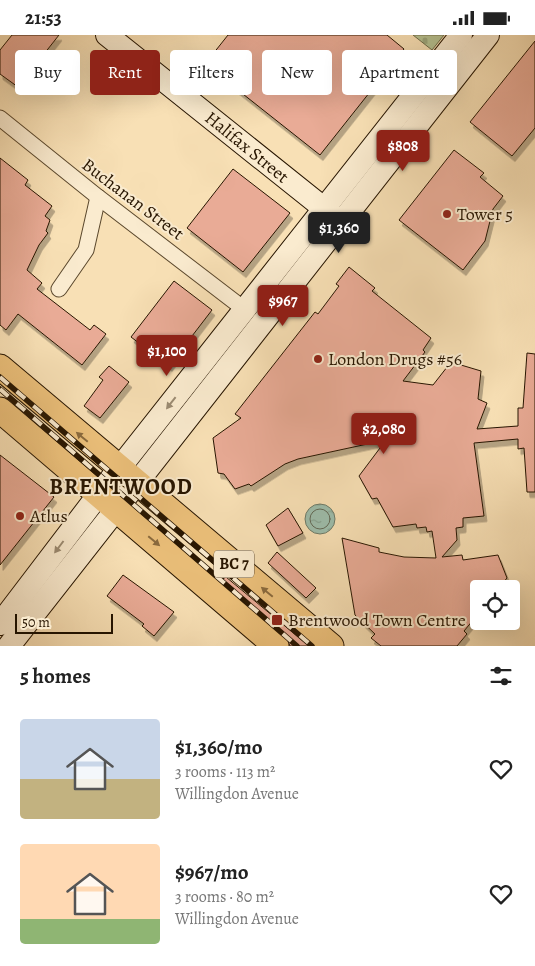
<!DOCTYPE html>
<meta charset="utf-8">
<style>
body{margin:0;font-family:Alegreya,serif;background:#f6f6f6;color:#222;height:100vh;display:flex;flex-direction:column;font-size:19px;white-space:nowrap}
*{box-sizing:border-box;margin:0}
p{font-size:16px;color:#767676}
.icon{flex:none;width:28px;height:28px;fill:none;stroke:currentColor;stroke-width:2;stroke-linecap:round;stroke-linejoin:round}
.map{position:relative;height:611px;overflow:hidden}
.panel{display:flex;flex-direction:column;background:#fff;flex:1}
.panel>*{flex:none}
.hud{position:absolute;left:15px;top:15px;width:505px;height:45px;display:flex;gap:10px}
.fabs{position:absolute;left:470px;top:545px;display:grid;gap:10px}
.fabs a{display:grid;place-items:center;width:50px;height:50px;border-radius:5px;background:#fff;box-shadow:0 5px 20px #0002;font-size:25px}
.scale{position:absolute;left:15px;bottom:12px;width:98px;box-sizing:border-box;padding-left:5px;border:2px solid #271500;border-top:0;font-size:14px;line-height:18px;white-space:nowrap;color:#271500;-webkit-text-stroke:4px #faebcf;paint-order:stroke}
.price{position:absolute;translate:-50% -42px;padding:0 11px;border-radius:5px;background:#8f2418;color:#fff;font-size:16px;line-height:32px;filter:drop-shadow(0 1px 2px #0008)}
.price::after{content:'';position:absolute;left:50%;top:30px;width:15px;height:11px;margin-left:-8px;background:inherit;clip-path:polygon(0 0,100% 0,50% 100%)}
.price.current{background:#222;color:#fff}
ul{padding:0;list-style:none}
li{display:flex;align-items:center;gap:15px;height:125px;padding:0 20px}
li span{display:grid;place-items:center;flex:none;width:140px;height:100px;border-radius:5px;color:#555}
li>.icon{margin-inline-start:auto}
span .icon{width:60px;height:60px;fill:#fffc;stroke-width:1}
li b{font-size:21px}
h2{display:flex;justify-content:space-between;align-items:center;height:60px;padding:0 20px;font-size:21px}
.tag{padding:0 18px;border-radius:5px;background:#fff;box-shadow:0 5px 20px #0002;font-size:18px;line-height:45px}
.tag.current{background:#8f2418;color:#fff}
.status{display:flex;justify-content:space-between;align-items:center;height:35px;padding:0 25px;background:#fff;direction:ltr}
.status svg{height:14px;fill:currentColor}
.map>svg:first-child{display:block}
</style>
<div class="status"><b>21:53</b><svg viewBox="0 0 49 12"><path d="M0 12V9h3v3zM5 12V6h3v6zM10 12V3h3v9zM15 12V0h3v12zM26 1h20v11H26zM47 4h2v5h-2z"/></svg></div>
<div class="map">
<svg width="535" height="611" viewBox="0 0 535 611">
<defs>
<pattern id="cemetery-stones" width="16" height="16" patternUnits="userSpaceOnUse" patternTransform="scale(1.25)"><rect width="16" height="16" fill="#b6c393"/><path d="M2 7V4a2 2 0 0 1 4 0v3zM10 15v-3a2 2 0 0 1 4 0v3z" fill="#9ca77d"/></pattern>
<pattern id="water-ripples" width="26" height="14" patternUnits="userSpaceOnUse" patternTransform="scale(1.25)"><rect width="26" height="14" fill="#9dbdab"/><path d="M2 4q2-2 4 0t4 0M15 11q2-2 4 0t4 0" fill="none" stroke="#87a291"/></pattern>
<filter id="shadow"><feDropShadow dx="3" dy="5.5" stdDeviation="0" flood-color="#0004"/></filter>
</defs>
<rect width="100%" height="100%" fill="#f8e0b5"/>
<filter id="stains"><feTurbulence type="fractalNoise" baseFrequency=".004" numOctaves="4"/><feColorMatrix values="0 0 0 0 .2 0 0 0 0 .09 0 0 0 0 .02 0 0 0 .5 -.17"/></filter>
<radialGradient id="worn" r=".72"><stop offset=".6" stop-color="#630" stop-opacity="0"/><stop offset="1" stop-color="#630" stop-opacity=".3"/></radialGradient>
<!-- cemetery -->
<polygon fill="url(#cemetery-stones)" stroke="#6e6c4a" points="413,0 444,0 432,15"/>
<!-- water -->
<circle fill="url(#water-ripples)" stroke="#6e7a67" cx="320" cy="484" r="15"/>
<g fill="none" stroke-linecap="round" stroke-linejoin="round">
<!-- shore -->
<circle stroke="#626956" stroke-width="1" cx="320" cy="484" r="10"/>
</g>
<!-- building -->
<g fill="#e9ab96" stroke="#271500" filter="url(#shadow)">
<polygon points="12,0 59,0 18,52 0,39 0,15"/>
<polygon points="228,0 387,0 404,14 320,120 205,29"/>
<polygon points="535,6 535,93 512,121 470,87"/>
<polygon points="454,115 484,138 480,142 503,161 493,174 485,206 463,235 399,185"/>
<polygon points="0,123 28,145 25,150 52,171 45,181 50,185 46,196 48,198 39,210 27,235 42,248 37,254 90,295 94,290 106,299 82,330 18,279 6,295 0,290"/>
<polygon points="233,134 290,178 243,237 187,193"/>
<polygon points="349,232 375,253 372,256 431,303 423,315 425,317 403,346 433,350 451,327 481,336 478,364 487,368 477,394 518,391 518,373 523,373 527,318 535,319 535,457 527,457 524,413 518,414 518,404 474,408 484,481 463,483 463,492 456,493 457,505 442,522 462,520 463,525 498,520 507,543 498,554 479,554 479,578 464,596 467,599 457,611 381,611 371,603 375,599 355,580 342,503 379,513 379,517 404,522 436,523 432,496 427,497 426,492 417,493 416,489 393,492 377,463 372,464 359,441 386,405 298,424 285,429 251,451 249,449 235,454 224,439 218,438 213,403 241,383 235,379 315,277 318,279 339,251 336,249"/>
<polygon points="174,246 212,275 169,331 131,302"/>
<polygon points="109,331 129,347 100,383 84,371 103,345 99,342"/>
<polygon points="0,420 54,462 0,530"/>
<polygon points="288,473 303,498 278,511 266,490"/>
<polygon points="277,517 316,553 306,563 268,528"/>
<polygon points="123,540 174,577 154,601 142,591 144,589 107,561"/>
<polygon points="226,542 309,611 290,611 285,600 221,545"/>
</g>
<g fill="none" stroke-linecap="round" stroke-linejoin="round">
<defs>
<g id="street">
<polyline points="0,83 98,162 244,274"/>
<polyline points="59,254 86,215 98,162"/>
</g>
<g id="secondary">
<polyline points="107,0 336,183"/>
<polyline points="0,589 99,459 461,0"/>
<polyline points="9,611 488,0"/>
</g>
<g id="primary">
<polyline points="0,332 331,611"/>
<polyline points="0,375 276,611"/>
</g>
</defs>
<!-- street casing -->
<use href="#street" stroke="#5b482d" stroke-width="17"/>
<!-- secondary casing -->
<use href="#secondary" stroke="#271500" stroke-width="24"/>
<!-- primary casing -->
<use href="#primary" stroke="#271500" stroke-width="27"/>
<!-- street -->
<use href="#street" stroke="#faebcf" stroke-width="15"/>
<!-- secondary -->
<use href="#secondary" stroke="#faebcf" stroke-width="22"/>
<!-- primary -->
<use href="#primary" stroke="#ecc07a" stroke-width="25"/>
<defs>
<g id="rail">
<polyline points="0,342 312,611"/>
<polyline points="0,354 297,611"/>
</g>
</defs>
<!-- rail casing -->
<use href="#rail" stroke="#271500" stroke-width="5.5"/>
<!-- rail -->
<use href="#rail" stroke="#faebcf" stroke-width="4" stroke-dasharray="11" stroke-linecap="butt"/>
</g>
<!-- one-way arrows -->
<defs><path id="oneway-solid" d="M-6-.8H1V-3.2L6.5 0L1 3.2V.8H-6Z" transform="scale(1.25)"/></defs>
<g fill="#9b8b72">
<use href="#oneway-solid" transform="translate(171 368) rotate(128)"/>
<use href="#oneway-solid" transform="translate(59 512) rotate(127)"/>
</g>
<g fill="#8a6a3d">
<use href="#oneway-solid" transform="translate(82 402) rotate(-140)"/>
<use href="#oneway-solid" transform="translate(154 506) rotate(40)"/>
<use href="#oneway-solid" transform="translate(267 557) rotate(-140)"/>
</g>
<!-- markers -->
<g fill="#8f2418" stroke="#faebcf" stroke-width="2">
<circle cx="447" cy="179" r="5"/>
<circle cx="318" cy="324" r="5"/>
<circle cx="20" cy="481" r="5"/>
<rect x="271" y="579" width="12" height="12" rx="2.5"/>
</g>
<g text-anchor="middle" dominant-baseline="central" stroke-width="4" stroke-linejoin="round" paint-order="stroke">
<!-- shield labels -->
<rect fill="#faebcf" stroke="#66553e" stroke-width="1" x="214" y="515.5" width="40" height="27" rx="4"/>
<g font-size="16" font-weight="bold" fill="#271500">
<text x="234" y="529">BC 7</text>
</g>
<!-- street labels -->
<g font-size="18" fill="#271500" stroke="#faebcf">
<text transform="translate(247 112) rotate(39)">Halifax Street</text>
<text transform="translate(133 164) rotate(37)">Buchanan Street</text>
</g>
<!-- poi labels -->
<g font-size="18" fill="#271500" stroke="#faebcf" text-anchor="start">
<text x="457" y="179">Tower 5</text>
<text x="328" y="324">London Drugs #56</text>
<text x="30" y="481">Atlus</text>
<text x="288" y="585">Brentwood Town Centre</text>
</g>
<!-- district labels -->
<g font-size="22" font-weight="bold" letter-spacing="1" fill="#271500" stroke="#faebcf">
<text x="121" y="452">BRENTWOOD</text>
</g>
</g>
<rect width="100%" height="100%" filter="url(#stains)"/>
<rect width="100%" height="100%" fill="url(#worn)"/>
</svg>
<div class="fabs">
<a><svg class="icon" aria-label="locate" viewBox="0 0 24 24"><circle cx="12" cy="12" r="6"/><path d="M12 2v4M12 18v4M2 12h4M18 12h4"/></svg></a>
</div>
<div class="scale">50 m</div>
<b class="price" style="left:403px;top:137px">$808</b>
<b class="price current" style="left:339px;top:219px">$1,360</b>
<b class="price" style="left:283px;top:292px">$967</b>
<b class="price" style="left:167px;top:342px">$1,100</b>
<b class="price" style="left:384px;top:420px">$2,080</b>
<div class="hud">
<a class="tag">Buy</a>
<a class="tag current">Rent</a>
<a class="tag">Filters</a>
<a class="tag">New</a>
<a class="tag">Apartment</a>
</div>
</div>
<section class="panel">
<h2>5 homes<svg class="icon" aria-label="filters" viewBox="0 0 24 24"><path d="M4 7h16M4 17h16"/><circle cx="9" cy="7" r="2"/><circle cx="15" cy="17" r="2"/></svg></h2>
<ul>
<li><span style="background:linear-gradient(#c9d6e8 60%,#c2b280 0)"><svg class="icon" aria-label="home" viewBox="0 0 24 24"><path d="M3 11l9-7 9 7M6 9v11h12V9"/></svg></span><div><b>$1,360/mo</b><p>3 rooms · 113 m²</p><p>Willingdon Avenue</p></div><svg class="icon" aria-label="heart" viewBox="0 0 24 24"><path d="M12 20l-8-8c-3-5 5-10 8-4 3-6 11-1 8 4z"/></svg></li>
<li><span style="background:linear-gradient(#ffd9b3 75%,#8fb573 0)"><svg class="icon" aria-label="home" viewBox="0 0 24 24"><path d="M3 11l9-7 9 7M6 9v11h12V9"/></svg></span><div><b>$967/mo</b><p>3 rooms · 80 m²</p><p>Willingdon Avenue</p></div><svg class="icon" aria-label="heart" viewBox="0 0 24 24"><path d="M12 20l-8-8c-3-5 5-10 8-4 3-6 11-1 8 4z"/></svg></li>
</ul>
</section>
